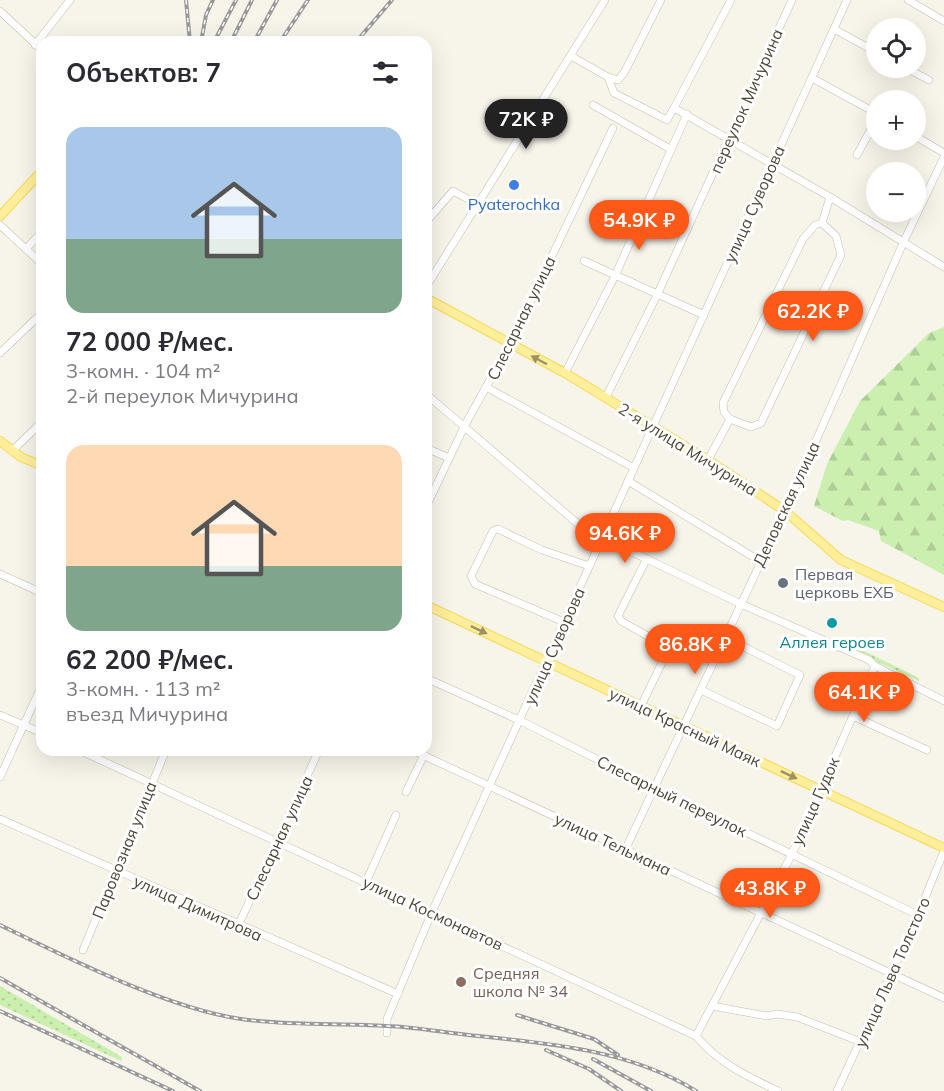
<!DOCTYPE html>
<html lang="ru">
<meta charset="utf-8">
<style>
body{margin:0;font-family:Mulish,sans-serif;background:#f2f2f3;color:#2b2b33;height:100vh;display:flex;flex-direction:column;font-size:22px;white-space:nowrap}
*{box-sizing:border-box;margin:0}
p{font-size:20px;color:#7c7c81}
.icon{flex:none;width:33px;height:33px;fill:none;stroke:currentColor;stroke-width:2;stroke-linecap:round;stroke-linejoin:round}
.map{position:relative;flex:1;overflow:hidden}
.sheet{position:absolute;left:36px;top:36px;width:396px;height:720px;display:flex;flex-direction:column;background:#fff;border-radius:18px;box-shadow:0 6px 24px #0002}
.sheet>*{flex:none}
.fabs{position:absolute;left:866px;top:18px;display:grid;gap:12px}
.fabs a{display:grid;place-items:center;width:60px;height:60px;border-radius:50%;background:#fff;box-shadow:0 6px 24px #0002;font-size:30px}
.price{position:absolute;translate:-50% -51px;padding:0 14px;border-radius:21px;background:#ff5919;color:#fff;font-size:20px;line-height:39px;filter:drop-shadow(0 2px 3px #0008)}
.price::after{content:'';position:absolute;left:50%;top:36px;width:18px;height:14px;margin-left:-9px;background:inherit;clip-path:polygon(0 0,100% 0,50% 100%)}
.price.active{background:#222;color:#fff}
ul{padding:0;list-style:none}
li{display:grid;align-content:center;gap:12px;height:318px;padding:0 30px}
li span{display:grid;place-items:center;height:186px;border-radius:18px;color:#555}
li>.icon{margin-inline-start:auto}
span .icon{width:108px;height:108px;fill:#fffc;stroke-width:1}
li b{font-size:26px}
h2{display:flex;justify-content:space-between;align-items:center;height:72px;padding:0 30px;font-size:26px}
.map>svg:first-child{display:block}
</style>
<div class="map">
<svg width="944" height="1091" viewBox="0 0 944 1091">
<defs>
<pattern id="grass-dots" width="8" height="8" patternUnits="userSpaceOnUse" patternTransform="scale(1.5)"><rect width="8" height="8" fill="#caefaf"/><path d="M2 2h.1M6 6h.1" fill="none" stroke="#afce97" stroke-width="1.8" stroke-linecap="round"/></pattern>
<pattern id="forest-firs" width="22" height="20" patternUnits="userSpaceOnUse" patternTransform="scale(1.5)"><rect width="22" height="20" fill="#caefaf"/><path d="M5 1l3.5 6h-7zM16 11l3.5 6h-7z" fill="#afce97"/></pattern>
</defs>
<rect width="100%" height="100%" fill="#f7f4ea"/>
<!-- grass -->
<g fill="url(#grass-dots)">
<polygon points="855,639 864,644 864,651 919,678 919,681 851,650"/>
<polygon points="0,986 122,1057 121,1061 0,1005"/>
</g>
<!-- forest -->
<polygon fill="url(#forest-firs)" points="944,327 944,575 881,541 879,531 848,520 843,521 814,506 827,464 860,401 929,333"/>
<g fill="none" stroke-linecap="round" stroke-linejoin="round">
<defs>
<g id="minor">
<polyline points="908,0 944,21"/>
<polyline points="0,11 42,50"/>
<polyline points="834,29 876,52"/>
<polyline points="35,45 70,0"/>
<polyline points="571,56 608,77 614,93 667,120 674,108 830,197 944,267"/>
<polyline points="906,68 929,80"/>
<polyline points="608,77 618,80 624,73 661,0"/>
<polyline points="812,78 876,113"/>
<polyline points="593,105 670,149"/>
<polyline points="674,108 731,0"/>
<polyline points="915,136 944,153"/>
<polyline points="857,155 876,120"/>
<polyline points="426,222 453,191 477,204"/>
<polyline points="0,225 42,264"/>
<polyline points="26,249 42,232"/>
<polyline points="584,261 704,315"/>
<polyline points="426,287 605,0"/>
<polyline points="0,353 42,313"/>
<polyline points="565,373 615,276 687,114"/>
<polyline points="486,387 634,468"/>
<polyline points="426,394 584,529 741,604 869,660 875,666 792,854 696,1036"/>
<polyline points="606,397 657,295 792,0"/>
<polyline points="730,419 751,427 761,423 841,255 836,236 822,223"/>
<polyline points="426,448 449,458"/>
<polyline points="12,451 42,422"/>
<polyline points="708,460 730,419 724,412 723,403 803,239 815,225 822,223 830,197"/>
<polyline points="628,481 760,561"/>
<polyline points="426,507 465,425 510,344 613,128"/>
<polyline points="0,574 42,593"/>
<polyline points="564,622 475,584 471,576 493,531 498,529 542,550 589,566"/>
<polyline points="875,666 944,701"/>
<polyline points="426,678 521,721 656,789 918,915"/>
<polyline points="701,690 777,726 800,675 726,638"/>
<polyline points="641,706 669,648 621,621 618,616 646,560"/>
<polyline points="0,715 42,733"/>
<polyline points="853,716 927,750"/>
<path d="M 79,750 L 696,1036 C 717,1062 748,1077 778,1091"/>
<polyline points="412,750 944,998"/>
<polyline points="0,777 42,685"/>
<polyline points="406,792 424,755"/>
<polyline points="0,819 398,994"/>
<polyline points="625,850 785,511 904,241 944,157"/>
<polyline points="366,882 396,815"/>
<polyline points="238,926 319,750"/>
<polyline points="83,950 166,750"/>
<polyline points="712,1006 767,1016 777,1014 797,1017 861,1042"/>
<polyline points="387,1033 387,1019 432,912 847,0"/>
<polyline points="837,1091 918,915 944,851"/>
</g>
<g id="major">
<polyline points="0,216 42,171"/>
<polyline points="426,298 565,373 708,460 785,511 841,560 944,607"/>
<polyline points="0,441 21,457 42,466"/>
<polyline points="426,605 944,848"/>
</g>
</defs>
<!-- minor casing -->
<use href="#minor" stroke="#c4beab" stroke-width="8"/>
<!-- major casing -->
<use href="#major" stroke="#f2d95d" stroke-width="10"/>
<!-- minor -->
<use href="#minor" stroke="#fff" stroke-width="7"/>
<!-- major -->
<use href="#major" stroke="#ffef9b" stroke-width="8"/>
<defs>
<g id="rail">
<polyline points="186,0 190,42"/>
<polyline points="201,42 206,15 213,0"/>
<polyline points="214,42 236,0"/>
<polyline points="231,42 252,0"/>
<polyline points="254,42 277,0"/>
<polyline points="280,42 308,0"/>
<polyline points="356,42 392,0"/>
<polyline points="40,429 42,427"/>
<path d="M 0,925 C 68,958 167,1008 241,1019 C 289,1026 339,1023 387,1026 C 414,1027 441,1032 468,1035 C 545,1043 629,1049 696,1091"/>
<polyline points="0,978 200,1091"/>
<polyline points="0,1011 173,1091"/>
<polyline points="517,1015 594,1039 618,1055"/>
<polyline points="546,1050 589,1069 621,1091"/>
<polyline points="593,1059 651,1091"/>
</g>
</defs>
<!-- rail casing -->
<use href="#rail" stroke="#999" stroke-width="4"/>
<!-- rail -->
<use href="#rail" stroke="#fff" stroke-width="1.5" stroke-dasharray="4.5" stroke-linecap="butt"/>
</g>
<!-- one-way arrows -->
<defs><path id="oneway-solid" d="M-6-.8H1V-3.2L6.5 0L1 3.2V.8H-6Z" transform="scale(1.5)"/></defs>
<g fill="#9d9264">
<use href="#oneway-solid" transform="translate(539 360) rotate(-152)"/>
<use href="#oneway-solid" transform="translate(479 630) rotate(25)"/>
<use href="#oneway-solid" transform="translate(789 775) rotate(25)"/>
</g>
<!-- markers -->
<circle fill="#3f7fe0" stroke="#fff" stroke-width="2" cx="514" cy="185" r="6"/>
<circle fill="#6b7280" stroke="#fff" stroke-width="2" cx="783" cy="583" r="6"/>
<circle fill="#0f9aa8" stroke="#fff" stroke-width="2" cx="832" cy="623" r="6"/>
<circle fill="#8d6e63" stroke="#fff" stroke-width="2" cx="461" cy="982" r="6"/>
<g text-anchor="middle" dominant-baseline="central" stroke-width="6" stroke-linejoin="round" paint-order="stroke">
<!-- street labels -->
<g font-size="16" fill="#4c4637" stroke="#fff">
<text transform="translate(746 101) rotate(-66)">переулок Мичурина</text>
<text transform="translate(754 204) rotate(-66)">улица Суворова</text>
<text transform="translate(521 318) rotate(-64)">Слесарная улица</text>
<text transform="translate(688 449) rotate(32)">2-я улица Мичурина</text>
<text transform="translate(786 504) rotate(-65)">Деповская улица</text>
<text transform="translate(554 646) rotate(-66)">улица Суворова</text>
<text transform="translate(685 727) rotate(25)">улица Красный Маяк</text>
<text transform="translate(672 796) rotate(26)">Слесарный переулок</text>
<text transform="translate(815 801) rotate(-66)">улица Гудок</text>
<text transform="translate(279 838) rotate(-65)">Слесарная улица</text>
<text transform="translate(613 844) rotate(25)">улица Тельмана</text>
<text transform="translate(124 850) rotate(-68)">Паровозная улица</text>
<text transform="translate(198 908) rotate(24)">улица Димитрова</text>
<text transform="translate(433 913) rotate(25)">улица Космонавтов</text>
<text transform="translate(892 972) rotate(-66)">улица Льва Толстого</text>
</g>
<!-- shop labels -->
<g font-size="16" fill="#366cbe" stroke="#fff">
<text x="514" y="204">Pyaterochka</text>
</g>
<!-- worship labels -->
<g font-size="16" fill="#5b616d" stroke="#fff" text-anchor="start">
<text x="795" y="574">Первая<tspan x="795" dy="18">церковь ЕХБ</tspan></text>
</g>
<!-- culture labels -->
<g font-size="16" fill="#0d838f" stroke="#fff">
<text x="832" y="642">Аллея героев</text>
</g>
<!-- education labels -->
<g font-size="16" fill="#785e54" stroke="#fff" text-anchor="start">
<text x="473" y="973">Средняя<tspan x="473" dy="18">школа № 34</tspan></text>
</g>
</g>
</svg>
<div class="fabs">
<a><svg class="icon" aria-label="locate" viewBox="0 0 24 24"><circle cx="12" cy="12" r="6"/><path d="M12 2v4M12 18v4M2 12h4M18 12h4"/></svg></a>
<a>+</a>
<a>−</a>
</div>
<b class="price active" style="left:526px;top:150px">72K ₽</b>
<b class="price" style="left:639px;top:251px">54.9K ₽</b>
<b class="price" style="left:813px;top:342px">62.2K ₽</b>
<b class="price" style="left:625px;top:564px">94.6K ₽</b>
<b class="price" style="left:695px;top:675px">86.8K ₽</b>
<b class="price" style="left:864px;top:723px">64.1K ₽</b>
<b class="price" style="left:770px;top:919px">43.8K ₽</b>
<section class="sheet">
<h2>Объектов: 7<svg class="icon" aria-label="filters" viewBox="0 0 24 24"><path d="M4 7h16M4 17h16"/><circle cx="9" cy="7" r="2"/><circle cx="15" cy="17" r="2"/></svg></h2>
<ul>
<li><span style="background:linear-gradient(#a9c7e8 60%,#7fa58c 0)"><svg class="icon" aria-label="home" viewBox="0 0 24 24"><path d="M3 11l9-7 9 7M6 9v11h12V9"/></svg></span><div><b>72 000 ₽/мес.</b><p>3-комн. · 104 m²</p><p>2-й переулок Мичурина</p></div></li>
<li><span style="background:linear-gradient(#ffd9b3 65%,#7fa58c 0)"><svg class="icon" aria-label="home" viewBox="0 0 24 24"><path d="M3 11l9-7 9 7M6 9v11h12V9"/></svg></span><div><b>62 200 ₽/мес.</b><p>3-комн. · 113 m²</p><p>въезд Мичурина</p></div></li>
</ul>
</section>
</div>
